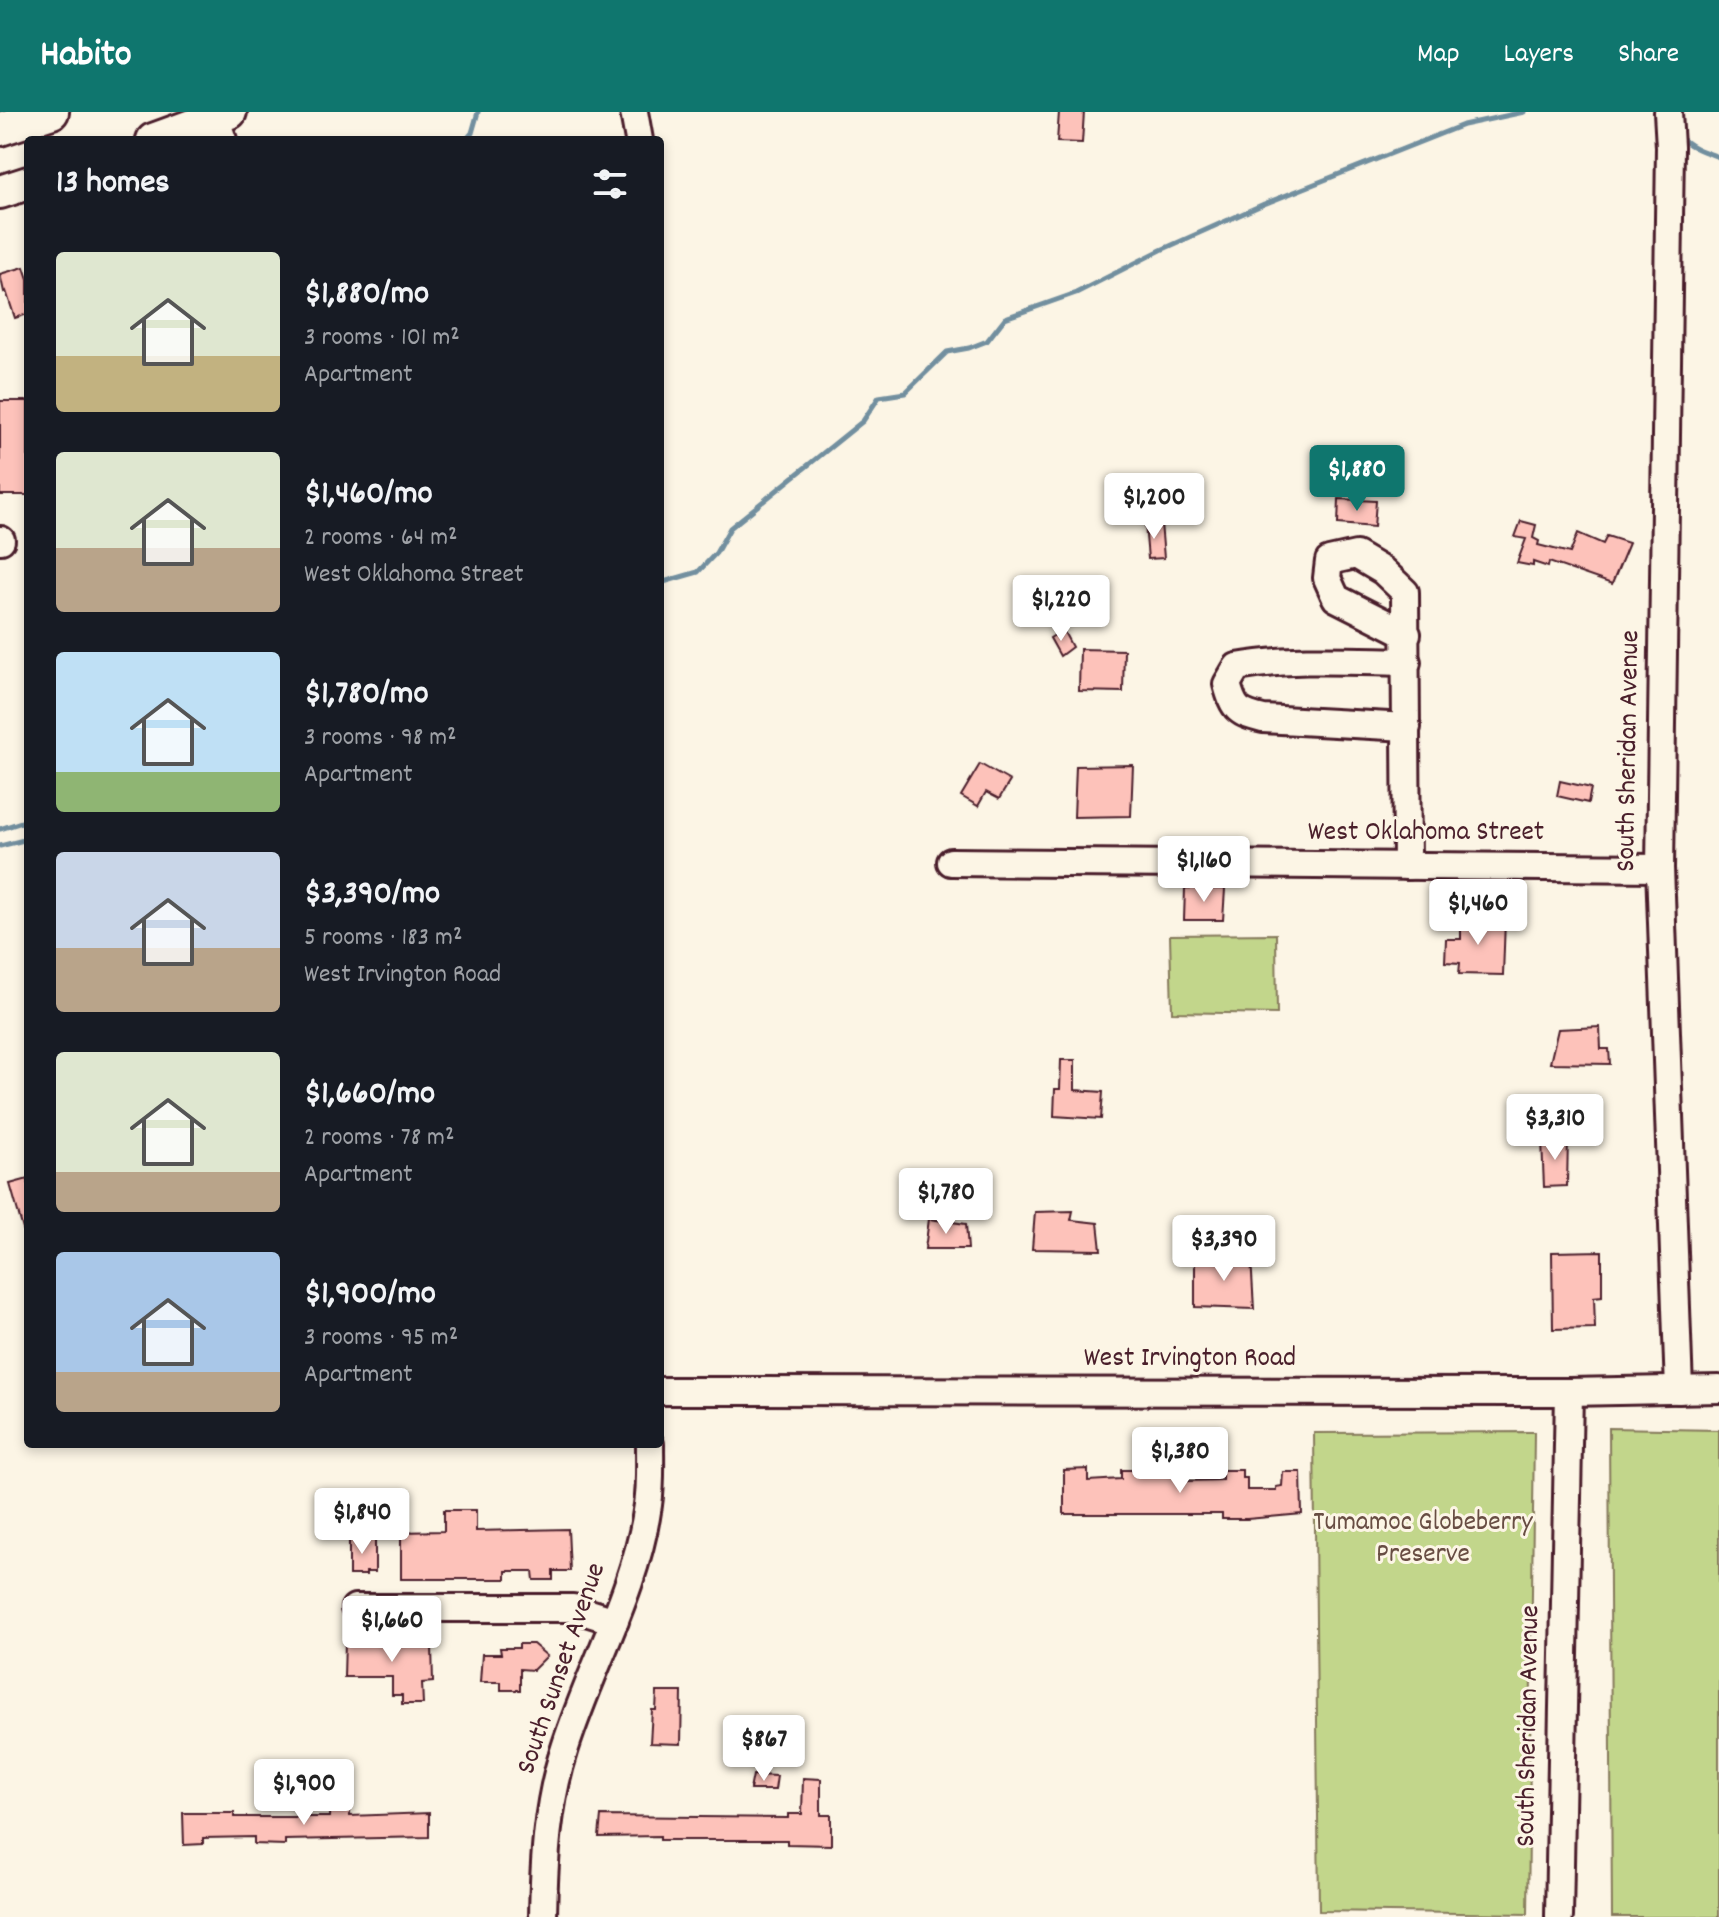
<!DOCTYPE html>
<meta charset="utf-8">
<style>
body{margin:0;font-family:Dekko,sans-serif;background:#20242c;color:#f1f3f6;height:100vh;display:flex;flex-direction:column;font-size:30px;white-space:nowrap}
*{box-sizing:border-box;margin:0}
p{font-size:26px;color:#9ea1a6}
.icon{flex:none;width:44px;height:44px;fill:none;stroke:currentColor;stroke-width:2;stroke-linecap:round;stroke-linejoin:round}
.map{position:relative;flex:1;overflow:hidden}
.drawer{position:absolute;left:24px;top:24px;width:640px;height:1312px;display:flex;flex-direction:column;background:#171b24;border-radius:8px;box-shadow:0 4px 12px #0003}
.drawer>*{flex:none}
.price{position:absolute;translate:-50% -68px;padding:0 18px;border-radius:8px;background:#fff;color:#222;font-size:26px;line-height:52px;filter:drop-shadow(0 2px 4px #0008)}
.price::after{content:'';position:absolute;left:50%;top:48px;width:24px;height:18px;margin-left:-12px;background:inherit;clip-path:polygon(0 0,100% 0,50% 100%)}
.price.current{background:#0f766e;color:#fff}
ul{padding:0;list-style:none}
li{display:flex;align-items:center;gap:24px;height:200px;padding:0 32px}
li span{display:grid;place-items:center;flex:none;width:224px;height:160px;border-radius:8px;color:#555}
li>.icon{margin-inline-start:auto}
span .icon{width:96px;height:96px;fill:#fffc;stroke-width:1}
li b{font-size:34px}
h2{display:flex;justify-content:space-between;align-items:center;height:96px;padding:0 32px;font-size:34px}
header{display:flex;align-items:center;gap:48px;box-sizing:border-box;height:112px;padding:0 40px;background:#0f766e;color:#fff}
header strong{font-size:38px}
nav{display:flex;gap:44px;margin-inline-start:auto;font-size:28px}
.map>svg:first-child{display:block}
</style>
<header>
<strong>Habito</strong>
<nav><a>Map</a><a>Layers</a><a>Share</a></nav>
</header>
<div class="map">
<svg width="1719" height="1805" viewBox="0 0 1719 1805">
<rect width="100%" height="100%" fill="#fcf5e5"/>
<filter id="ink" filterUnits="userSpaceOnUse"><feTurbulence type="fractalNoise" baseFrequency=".0125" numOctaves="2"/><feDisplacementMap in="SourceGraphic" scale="16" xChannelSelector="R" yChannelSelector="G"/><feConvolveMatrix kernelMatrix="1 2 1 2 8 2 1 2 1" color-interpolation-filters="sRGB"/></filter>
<g filter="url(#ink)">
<!-- green -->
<g fill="#c2d68b" stroke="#867a5b" stroke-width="2">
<polygon points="1276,822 1277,902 1172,900 1170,823"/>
<polygon points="1609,1316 1719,1318 1719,1805 1612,1805"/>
<polygon points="1534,1320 1528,1802 1319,1799 1314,1321"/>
</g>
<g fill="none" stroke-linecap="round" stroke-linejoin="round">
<!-- stream -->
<g stroke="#728f9f" stroke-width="5">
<path d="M 1679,23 C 1688,35 1705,40 1719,45"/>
<polyline points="466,28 472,21 478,0"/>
<polyline points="660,471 698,460 716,441 730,416 863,309 879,285 905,281 947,240 969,236 987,229 1005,206 1076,181 1161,138 1264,92 1463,13 1524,0"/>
<polyline points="0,717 28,708"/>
<polyline points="0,734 28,727"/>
</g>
</g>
<!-- building -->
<g fill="#fdc2ba" stroke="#4a1f2b" stroke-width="2">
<polygon points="1059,0 1084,0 1082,31 1057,30"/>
<polygon points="24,155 28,167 28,202 15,206 6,179 4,180 0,162"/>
<rect x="0" y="289" width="28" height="94"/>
<polygon points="1339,387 1376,389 1374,415 1338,412"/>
<polygon points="1521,409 1536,413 1533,426 1539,429 1538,433 1570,441 1578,421 1603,432 1607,424 1629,431 1612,472 1549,450 1548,455 1533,450 1533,454 1517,451 1526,427 1515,425"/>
<polygon points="1161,411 1164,446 1148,447 1145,412"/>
<polygon points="1063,518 1072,535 1060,544 1050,526"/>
<polygon points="1080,537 1124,538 1123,580 1079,579"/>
<polygon points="980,652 1010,669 999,687 986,680 978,694 961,684"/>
<polygon points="1133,653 1131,704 1074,705 1076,654"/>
<polygon points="1560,669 1591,676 1588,691 1557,684"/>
<polygon points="1185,776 1225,777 1223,808 1184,808"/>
<polygon points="1461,807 1505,808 1503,863 1459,862 1460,851 1445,850 1446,827 1461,827"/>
<polygon points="1600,915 1601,937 1609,937 1610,952 1550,951 1558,917"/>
<polygon points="1061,948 1075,948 1075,978 1103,980 1101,1007 1054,1004 1055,977 1060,977"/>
<polygon points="1568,1025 1567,1074 1544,1075 1542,1028"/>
<polygon points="28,1067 28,1121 24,1121 10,1072"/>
<polygon points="1073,1099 1071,1108 1098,1111 1101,1138 1032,1137 1035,1100"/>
<polygon points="929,1107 966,1112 968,1137 925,1137"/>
<polygon points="1602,1139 1602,1184 1594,1185 1595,1216 1553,1217 1552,1140"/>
<polygon points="1195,1145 1251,1145 1254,1197 1195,1195"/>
<polygon points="1088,1357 1088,1369 1121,1367 1121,1358 1146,1358 1146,1361 1186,1360 1187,1369 1222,1368 1222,1358 1242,1358 1242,1366 1247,1366 1247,1378 1276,1378 1276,1375 1282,1374 1283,1360 1301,1360 1302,1402 1247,1407 1222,1407 1222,1402 1064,1402 1064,1358"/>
<polygon points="444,1398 476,1398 476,1419 568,1417 570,1459 553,1459 553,1468 534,1468 533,1459 506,1459 506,1467 401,1467 401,1420 444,1419"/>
<polygon points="349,1426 375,1426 375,1460 366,1460 366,1463 349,1463"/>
<polygon points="413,1521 414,1535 432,1534 433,1570 422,1571 423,1592 402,1592 402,1583 392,1583 392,1565 344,1565 345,1529 354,1529 354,1525 391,1526 391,1522"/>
<polygon points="519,1532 533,1532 547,1544 533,1558 520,1557 520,1578 501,1578 501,1570 480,1570 482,1542 501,1542 500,1536 519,1536"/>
<polygon points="657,1580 682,1580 681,1632 650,1631 652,1598 656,1598"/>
<polygon points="753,1663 777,1664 775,1678 750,1678"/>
<polygon points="803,1666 821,1667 821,1703 831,1703 831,1733 787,1732 787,1728 660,1728 660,1724 599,1725 601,1704 788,1706 788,1702 802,1702"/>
<polygon points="330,1690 350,1691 350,1704 429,1701 429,1725 285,1728 285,1733 254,1732 254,1725 203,1726 203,1732 184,1733 183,1701 234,1701 234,1705 329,1705"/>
</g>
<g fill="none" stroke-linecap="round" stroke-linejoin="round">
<defs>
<g id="minor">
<polyline points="634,0 639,28"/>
<polyline points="1668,0 1670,35 1660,756 1679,1278"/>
<polyline points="215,5 223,28"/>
<polyline points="0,428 1,428"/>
<polyline points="1407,522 1336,486 1327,466 1329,449 1356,443 1383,459 1405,480 1407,754"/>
<path d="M 1407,550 C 1350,549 1293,545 1237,555 L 1227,572 C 1234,598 1238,601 1263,607 L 1407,615"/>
<polyline points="951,750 1660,756"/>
<polyline points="660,1279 1569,1280 1719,1277"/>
<polyline points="355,1496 573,1496 615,1509"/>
<path d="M 543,1805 C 544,1748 547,1691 565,1636 C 591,1554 636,1479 648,1393 C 651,1373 650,1352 650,1332"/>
<polyline points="1559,1805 1569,1280"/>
</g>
<g id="major">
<polyline points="0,17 52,0"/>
<polyline points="153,28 230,0"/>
<polyline points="0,80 28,71"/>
</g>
</defs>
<!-- minor casing -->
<use href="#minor" stroke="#4a1f2b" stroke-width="32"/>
<!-- major casing -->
<use href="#major" stroke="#4a1f2b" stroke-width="38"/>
<!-- minor -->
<use href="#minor" stroke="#fcf5e5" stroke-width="26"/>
<!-- major -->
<use href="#major" stroke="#fcf5e5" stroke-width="32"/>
</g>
</g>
<g text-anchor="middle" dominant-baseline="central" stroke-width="6" stroke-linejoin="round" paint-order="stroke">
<!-- street labels -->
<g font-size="28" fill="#4a1f2b" stroke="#fcf5e5">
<text transform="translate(1630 639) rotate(-89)">South Sheridan Avenue</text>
<text x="1426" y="722">West Oklahoma Street</text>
<text x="1190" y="1248">West Irvington Road</text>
<text transform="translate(563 1557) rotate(-71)">South Sunset Avenue</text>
<text transform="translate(1530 1614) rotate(-89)">South Sheridan Avenue</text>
</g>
<!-- park labels -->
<g font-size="28" fill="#684d43" stroke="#fcf5e5">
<text x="1423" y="1412">Tumamoc Globeberry<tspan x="1423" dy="32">Preserve</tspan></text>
</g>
</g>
</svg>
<b class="price current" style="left:1357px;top:401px">$1,880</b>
<b class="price" style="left:1154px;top:429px">$1,200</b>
<b class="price" style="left:1061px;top:531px">$1,220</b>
<b class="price" style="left:1204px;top:792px">$1,160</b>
<b class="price" style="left:1478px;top:835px">$1,460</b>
<b class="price" style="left:1555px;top:1050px">$3,310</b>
<b class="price" style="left:946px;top:1124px">$1,780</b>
<b class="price" style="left:1224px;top:1171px">$3,390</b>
<b class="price" style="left:1180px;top:1383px">$1,380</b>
<b class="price" style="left:362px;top:1444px">$1,840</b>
<b class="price" style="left:392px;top:1552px">$1,660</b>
<b class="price" style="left:764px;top:1671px">$867</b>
<b class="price" style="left:304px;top:1715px">$1,900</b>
<section class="drawer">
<h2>13 homes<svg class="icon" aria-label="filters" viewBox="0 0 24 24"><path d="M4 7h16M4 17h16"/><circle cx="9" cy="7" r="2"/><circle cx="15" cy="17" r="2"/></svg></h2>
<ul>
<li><span style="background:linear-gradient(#dfe7d0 65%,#c2b280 0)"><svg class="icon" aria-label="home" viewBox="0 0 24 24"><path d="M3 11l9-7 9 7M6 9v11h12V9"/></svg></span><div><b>$1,880/mo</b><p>3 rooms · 101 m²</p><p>Apartment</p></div></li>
<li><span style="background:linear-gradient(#dfe7d0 60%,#b9a48a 0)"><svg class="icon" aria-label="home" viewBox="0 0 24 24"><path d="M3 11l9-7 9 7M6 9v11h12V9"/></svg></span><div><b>$1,460/mo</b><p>2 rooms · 64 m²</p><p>West Oklahoma Street</p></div></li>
<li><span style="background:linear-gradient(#bfe0f5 75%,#8fb573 0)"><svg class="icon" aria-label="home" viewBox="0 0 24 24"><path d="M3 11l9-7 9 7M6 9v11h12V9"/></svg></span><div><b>$1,780/mo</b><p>3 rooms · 98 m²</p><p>Apartment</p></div></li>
<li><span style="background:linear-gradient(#c9d6e8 60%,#b9a48a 0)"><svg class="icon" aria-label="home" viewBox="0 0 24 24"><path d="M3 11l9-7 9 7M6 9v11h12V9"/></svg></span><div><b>$3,390/mo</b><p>5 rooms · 183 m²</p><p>West Irvington Road</p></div></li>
<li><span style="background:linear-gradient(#dfe7d0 75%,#b9a48a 0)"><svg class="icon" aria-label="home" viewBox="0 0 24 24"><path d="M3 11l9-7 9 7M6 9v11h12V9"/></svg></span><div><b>$1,660/mo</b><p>2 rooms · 78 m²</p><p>Apartment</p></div></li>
<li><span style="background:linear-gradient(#a9c7e8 75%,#b9a48a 0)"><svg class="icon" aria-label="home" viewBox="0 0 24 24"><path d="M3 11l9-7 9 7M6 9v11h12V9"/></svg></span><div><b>$1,900/mo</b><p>3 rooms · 95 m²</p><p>Apartment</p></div></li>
</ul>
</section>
</div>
